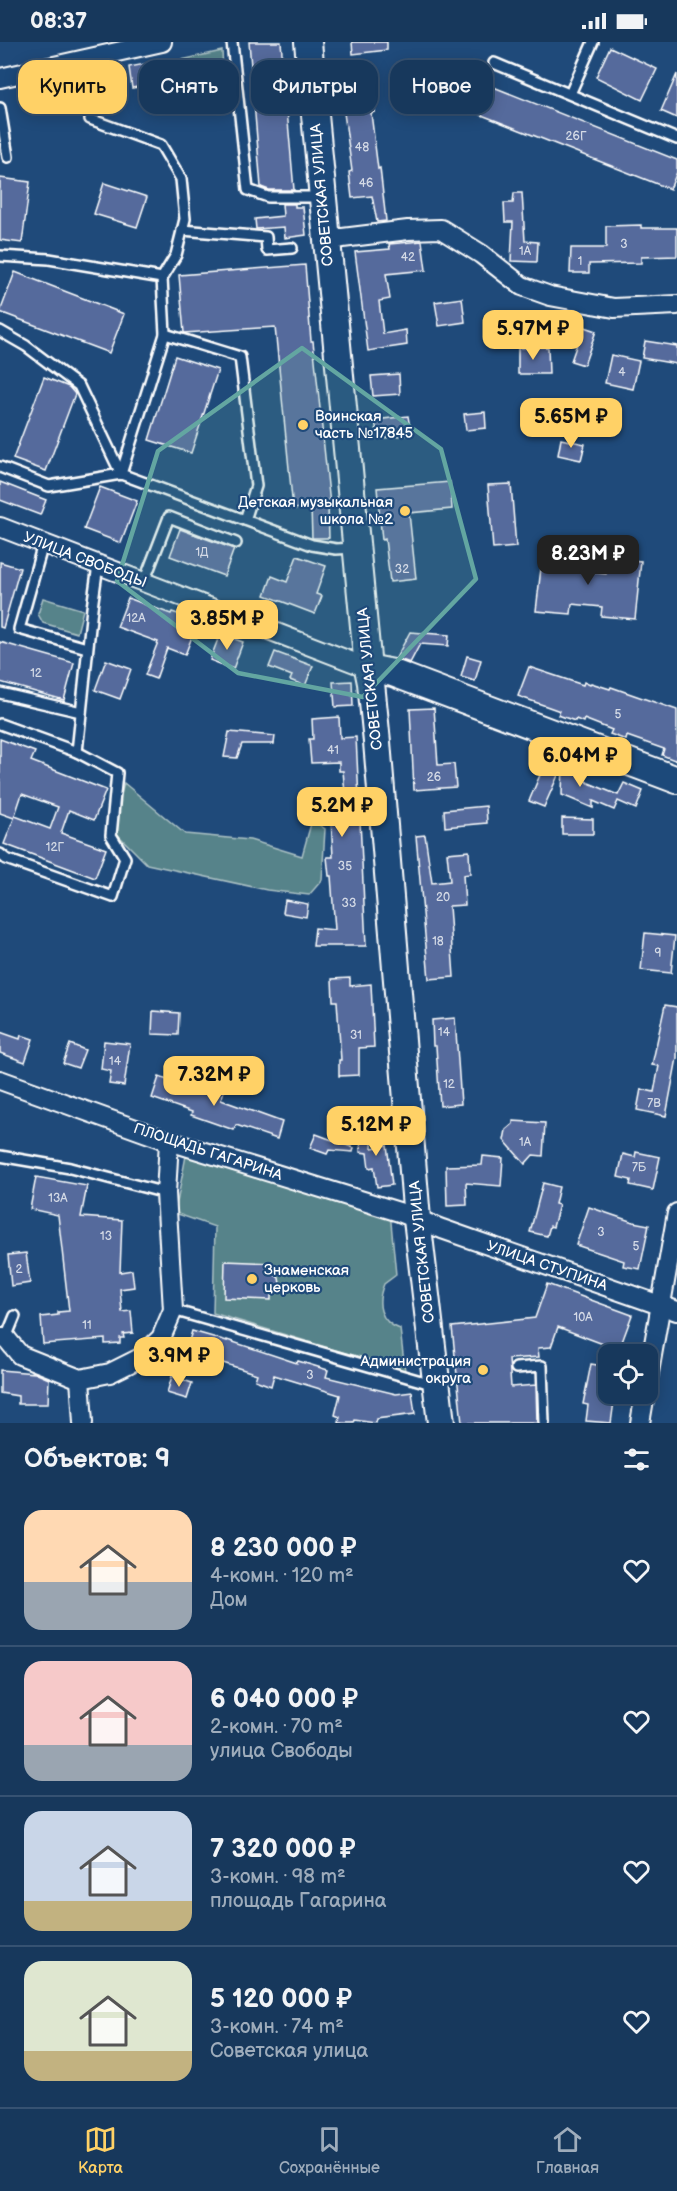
<!DOCTYPE html>
<html lang="ru">
<meta charset="utf-8">
<style>
body{margin:0;font-family:"Balsamiq Sans",sans-serif;background:#244365;color:#f1f3f6;height:100vh;display:flex;flex-direction:column;font-size:22px;white-space:nowrap}
*{box-sizing:border-box;margin:0}
p{font-size:20px;color:#9eacbb}
.icon{flex:none;width:33px;height:33px;fill:none;stroke:currentColor;stroke-width:2;stroke-linecap:round;stroke-linejoin:round}
.map{position:relative;height:1381px;overflow:hidden}
.drawer{display:flex;flex-direction:column;background:#17385c;flex:1}
.drawer>*{flex:none}
.banner{position:absolute;left:18px;top:18px;width:642px;height:54px;display:flex;gap:12px}
.tools{position:absolute;left:598px;top:1302px;display:grid;gap:12px}
.tools a{display:grid;place-items:center;width:60px;height:60px;border-radius:12px;background:#17385c;box-shadow:0 3px 15px #0003,0 0 0 2px #365272;font-size:30px}
.price{position:absolute;translate:-50% -51px;padding:0 14px;border-radius:12px;background:#ffd166;color:#111;font-size:20px;line-height:39px;filter:drop-shadow(0 2px 3px #0008)}
.price::after{content:'';position:absolute;left:50%;top:36px;width:18px;height:14px;margin-left:-9px;background:inherit;clip-path:polygon(0 0,100% 0,50% 100%)}
.price.selected{background:#222;color:#fff}
ul{padding:0;list-style:none}
li{display:flex;align-items:center;gap:18px;height:150px;padding:0 24px}
li+li{border-top:2px solid #365272}
li span{display:grid;place-items:center;flex:none;width:168px;height:120px;border-radius:18px;color:#555}
li>.icon{margin-inline-start:auto}
span .icon{width:72px;height:72px;fill:#fffc;stroke-width:1}
li b{font-size:26px}
h2{display:flex;justify-content:space-between;align-items:center;height:72px;padding:0 24px;font-size:26px}
.pill{padding:0 21px;border-radius:18px;background:#17385c;box-shadow:0 3px 15px #0003,0 0 0 2px #365272;font-size:21px;line-height:54px}
.pill.selected{background:#ffd166;color:#111}
.status{display:flex;justify-content:space-between;align-items:center;height:42px;padding:0 30px;background:#17385c;direction:ltr}
.status svg{height:16px;fill:currentColor}
.menu{display:flex;justify-content:space-around;align-items:center;height:84px;border-top:2px solid #365272;background:#17385c;font-size:16px;color:#9eacbb}
.menu a{display:grid;justify-items:center;gap:3px}
.menu .selected{color:#ffd166}
.map>svg:first-child{display:block}
</style>
<div class="status"><b>08:37</b><svg viewBox="0 0 49 12"><path d="M0 12V9h3v3zM5 12V6h3v6zM10 12V3h3v9zM15 12V0h3v12zM26 1h20v11H26zM47 4h2v5h-2z"/></svg></div>
<div class="map">
<svg width="677" height="1381" viewBox="0 0 677 1381">
<rect width="100%" height="100%" fill="#1f4a7a"/>
<filter id="ink" filterUnits="userSpaceOnUse"><feTurbulence type="fractalNoise" baseFrequency=".0167" numOctaves="2"/><feDisplacementMap in="SourceGraphic" scale="12" xChannelSelector="R" yChannelSelector="G"/><feConvolveMatrix kernelMatrix="1 2 1 2 8 2 1 2 1" color-interpolation-filters="sRGB"/></filter>
<g filter="url(#ink)">
<!-- green -->
<g fill="#57838a" stroke="#abc1c4" stroke-width="1.5">
<polygon points="222,9 225,66 188,71 181,18"/>
<polygon points="43,556 83,568 77,591 43,581 38,572"/>
<polygon points="124,741 185,792 250,798 302,814 312,778 325,787 322,838 309,853 267,848 147,822 112,787"/>
<path d="M 189,1098 L 390,1170 L 396,1233 L 384,1242 C 376,1261 379,1280 400,1287 L 405,1329 L 213,1271 L 215,1185 L 175,1171 Z"/>
</g>
<!-- building -->
<g fill="#556b9c" stroke="#fff" stroke-width="1.5">
<polygon points="249,0 281,0 294,148 269,148 261,145"/>
<polygon points="352,0 387,0 387,8 353,12"/>
<polygon points="610,5 657,27 642,58 596,35"/>
<polygon points="167,18 171,39 132,46 129,25"/>
<polygon points="677,32 677,76 661,69"/>
<polygon points="106,34 111,57 45,69 41,46"/>
<polygon points="486,42 677,118 677,130 670,147 474,70"/>
<polygon points="372,45 375,70 371,71 378,127 380,126 386,179 377,180 372,154 352,156 349,130 352,129 341,49"/>
<polygon points="0,136 30,140 22,201 0,198"/>
<polygon points="104,141 147,155 137,185 94,172"/>
<polygon points="514,151 522,151 525,199 538,200 537,220 511,219 513,180 505,180 504,161 513,161"/>
<polygon points="282,162 295,162 295,165 303,165 306,193 285,196 284,185 256,187 255,177 283,174"/>
<polygon points="641,183 641,186 677,186 677,214 641,215 641,221 589,222 589,231 570,231 571,206 606,206 606,184"/>
<polygon points="422,199 426,228 386,232 390,257 379,259 383,292 406,288 407,303 368,309 355,210 390,207 389,202"/>
<polygon points="305,223 311,299 313,299 330,463 328,463 329,496 312,496 311,465 293,467 275,285 184,291 179,233"/>
<polygon points="15,230 124,272 109,311 0,270"/>
<polygon points="462,256 465,280 439,284 435,260"/>
<polygon points="569,280 596,289 584,323 571,319 579,296 565,291"/>
<polygon points="645,299 677,304 677,322 642,316"/>
<polygon points="548,305 549,332 518,332 518,306"/>
<polygon points="611,313 639,319 633,347 605,341"/>
<polygon points="175,314 218,328 191,411 149,398"/>
<polygon points="399,332 400,352 373,354 371,334"/>
<polygon points="44,335 69,345 75,352 46,429 13,417"/>
<polygon points="485,370 486,386 466,388 464,372"/>
<polygon points="408,374 411,392 378,397 375,378"/>
<polygon points="561,397 585,402 581,418 558,413"/>
<polygon points="0,440 46,458 40,473 0,458"/>
<polygon points="450,440 452,467 409,471 416,537 390,540 385,497 382,498 377,446"/>
<polygon points="511,442 516,505 493,507 488,443"/>
<polygon points="100,445 137,459 121,501 84,487"/>
<polygon points="180,487 234,507 224,534 170,514"/>
<polygon points="543,509 577,513 575,529 606,532 607,516 641,519 635,577 601,574 602,565 572,562 571,572 536,569"/>
<polygon points="297,514 326,524 316,552 322,554 315,572 265,553 272,534 287,540"/>
<polygon points="0,520 20,526 3,586 0,585"/>
<polygon points="128,556 171,572 172,570 198,579 185,613 167,606 156,637 145,633 158,600 117,585"/>
<polygon points="410,590 449,593 448,604 420,602 410,621 396,616"/>
<polygon points="220,592 243,600 233,627 210,618"/>
<polygon points="0,600 74,621 64,658 0,640"/>
<polygon points="275,610 313,624 305,644 290,638 292,634 269,625"/>
<polygon points="467,614 481,618 475,639 461,635"/>
<polygon points="106,618 131,627 120,657 95,648"/>
<polygon points="529,625 583,643 584,640 590,643 591,641 610,647 611,645 677,668 677,719 662,713 664,707 627,694 626,698 610,692 612,688 584,677 583,680 576,677 575,679 558,673 560,669 518,654"/>
<polygon points="352,639 353,664 335,665 333,640"/>
<polygon points="434,666 438,723 454,722 456,745 414,748 410,667"/>
<polygon points="339,675 340,696 356,695 366,904 313,904 315,886 335,888 331,834 329,834 327,815 333,815 330,757 341,756 341,751 345,751 343,729 339,729 339,720 311,721 309,697 313,697 312,677"/>
<polygon points="229,690 275,694 274,702 242,702 237,716 224,715"/>
<polygon points="0,697 35,710 31,719 106,748 94,778 69,768 61,791 106,807 95,836 4,802 15,774 50,787 58,765 22,752 14,776 0,771"/>
<polygon points="548,714 583,729 580,735 589,741 618,753 624,741 643,749 636,767 618,759 614,768 593,759 593,766 562,753 563,722 544,765 529,759"/>
<polygon points="486,764 487,781 445,785 444,768"/>
<polygon points="562,776 593,777 593,792 562,792"/>
<polygon points="425,793 432,841 450,839 447,811 469,809 470,832 463,833 465,863 449,864 454,935 429,937 416,794"/>
<polygon points="285,858 308,862 306,875 283,871"/>
<polygon points="645,891 675,894 671,931 641,928"/>
<polygon points="350,936 350,944 371,942 374,1005 359,1006 359,1033 339,1034 339,1018 341,1018 337,959 333,959 332,937"/>
<polygon points="665,963 677,965 677,1016 666,1074 637,1068 641,1047 654,1050 659,1024 652,1023"/>
<polygon points="153,969 179,971 178,993 152,992"/>
<polygon points="455,976 461,1062 440,1064 436,1004 433,1004 432,978"/>
<polygon points="0,990 20,997 21,993 33,997 25,1020 0,1011"/>
<polygon points="104,999 130,1002 124,1044 109,1042 111,1029 101,1027"/>
<polygon points="70,1002 85,1008 78,1026 63,1021"/>
<polygon points="159,1035 199,1049 203,1039 225,1046 221,1058 282,1080 277,1097 236,1083 234,1088 191,1073 192,1070 152,1056"/>
<polygon points="513,1079 545,1081 543,1114 533,1113 525,1122 504,1098 506,1088 513,1082"/>
<polygon points="362,1082 373,1083 372,1106 387,1103 392,1143 377,1145 374,1125 369,1126 367,1111 360,1110"/>
<polygon points="316,1092 354,1106 353,1110 329,1108 327,1112 310,1106"/>
<polygon points="636,1110 660,1115 653,1148 630,1143 631,1138 618,1135 623,1112 635,1115"/>
<polygon points="483,1114 503,1116 501,1144 466,1141 467,1163 447,1164 446,1124 482,1123"/>
<polygon points="36,1135 87,1144 81,1175 122,1178 120,1230 132,1228 134,1245 120,1247 122,1270 131,1269 133,1291 123,1292 124,1296 120,1296 120,1301 105,1302 105,1297 43,1302 41,1275 58,1273 58,1270 69,1269 58,1173 30,1167"/>
<polygon points="543,1141 559,1145 555,1162 559,1163 553,1185 550,1184 547,1194 530,1190"/>
<polygon points="589,1165 633,1180 649,1183 640,1227 623,1224 624,1219 576,1203"/>
<polygon points="26,1211 30,1241 11,1244 8,1213"/>
<polygon points="225,1219 272,1221 271,1230 279,1236 280,1242 277,1247 271,1249 271,1258 224,1256"/>
<polygon points="547,1242 632,1273 619,1308 558,1285 551,1305 538,1306 539,1315 509,1317 511,1345 536,1343 537,1381 462,1381 452,1285 535,1276"/>
<polygon points="192,1289 227,1299 227,1298 297,1321 298,1319 328,1328 326,1335 396,1352 412,1350 415,1372 376,1377 375,1381 355,1378 354,1381 339,1381 340,1375 335,1373 340,1353 274,1333 271,1344 255,1338 257,1332 186,1309"/>
<polygon points="591,1322 609,1325 609,1352 615,1352 611,1381 586,1379 588,1363 583,1362"/>
<polygon points="0,1328 35,1331 49,1337 48,1362 18,1362 18,1354 0,1351"/>
<polygon points="172,1334 192,1341 187,1357 167,1351"/>
</g>
<g fill="none" stroke-linecap="round" stroke-linejoin="round">
<defs>
<g id="lane">
<polyline points="232,0 248,148 268,155 322,155"/>
<polyline points="494,21 677,97"/>
<polyline points="570,52 593,0"/>
<polyline points="0,66 8,115"/>
<polyline points="182,188 266,195 267,208 292,206"/>
<polyline points="0,214 49,217 162,236 176,213 185,177 181,137 161,103 90,77"/>
<polyline points="0,289 26,304 79,344 121,432"/>
<polyline points="165,292 240,315 256,444 245,478"/>
<polyline points="0,425 49,444 121,432 312,503 336,507 354,506"/>
<polyline points="121,432 165,292 162,236"/>
<polyline points="43,502 19,587 87,606"/>
<polyline points="144,540 169,475 236,501"/>
<polyline points="0,651 81,670"/>
<polyline points="0,682 77,710 117,731 111,793 125,816 113,855 6,817 0,812"/>
<polyline points="77,710 92,566 98,523"/>
<polyline points="0,1114 70,1126 166,1151"/>
<polyline points="173,1268 435,1343"/>
<polyline points="6,1296 15,1274"/>
<polyline points="516,1326 542,1324 544,1381"/>
</g>
<g id="street">
<polyline points="0,36 162,0"/>
<polyline points="326,198 408,188 441,187 481,212 522,244 550,254 614,266 677,263"/>
<polyline points="0,485 368,626"/>
<polyline points="0,1038 169,1099 399,1170 442,1187 677,1269"/>
<polyline points="0,1296 6,1296 20,1313 80,1337 110,1331 140,1316 161,1296 173,1268 166,1151 169,1099"/>
<polyline points="648,1336 677,1171"/>
<polyline points="80,1337 83,1381"/>
<polyline points="640,1381 645,1352"/>
</g>
<g id="secondary">
<polyline points="308,0 368,626 371,641 377,700 417,1177 441,1381"/>
<polyline points="368,626 393,631 677,738"/>
</g>
</defs>
<!-- lane casing -->
<use href="#lane" stroke="#fff" stroke-width="14"/>
<!-- street casing -->
<use href="#street" stroke="#fff" stroke-width="22"/>
<!-- secondary casing -->
<use href="#secondary" stroke="#fff" stroke-width="30"/>
<!-- lane -->
<use href="#lane" stroke="#1f4a7a" stroke-width="9"/>
<!-- street -->
<use href="#street" stroke="#1f4a7a" stroke-width="18"/>
<!-- secondary -->
<use href="#secondary" stroke="#1f4a7a" stroke-width="26"/>
</g>
</g>
<!-- marked area -->
<path fill="#63a6a1" fill-opacity="0.2" stroke="#63a6a1" stroke-width="4.5" stroke-linejoin="round" d="M 302,306 L 441,407 L 476,537 L 363,655 L 238,631 L 117,539 L 158,409 Z"/>
<!-- markers -->
<g fill="#ffd166" stroke="#1f4a7a" stroke-width="2">
<circle cx="303" cy="383" r="6"/>
<circle cx="405" cy="469" r="6"/>
<circle cx="252" cy="1237" r="6"/>
<circle cx="483" cy="1328" r="6"/>
</g>
<g text-anchor="middle" dominant-baseline="central" stroke-width="4.5" stroke-linejoin="round" paint-order="stroke">
<!-- number labels -->
<g font-size="12" fill="#d4dae6">
<text x="576" y="94">26Г</text>
<text x="362" y="105">48</text>
<text x="366" y="141">46</text>
<text x="624" y="202">3</text>
<text x="525" y="209">1А</text>
<text x="408" y="215">42</text>
<text x="580" y="219">1</text>
<text x="622" y="330">4</text>
<text x="202" y="510">1Д</text>
<text x="402" y="527">32</text>
<text x="136" y="576">12А</text>
<text x="36" y="631">12</text>
<text x="618" y="672">5</text>
<text x="333" y="708">41</text>
<text x="434" y="735">26</text>
<text x="55" y="805">12Г</text>
<text x="345" y="824">35</text>
<text x="443" y="855">20</text>
<text x="349" y="861">33</text>
<text x="438" y="899">18</text>
<text x="658" y="911">9</text>
<text x="444" y="990">14</text>
<text x="356" y="993">31</text>
<text x="115" y="1019">14</text>
<text x="449" y="1042">12</text>
<text x="654" y="1061">7В</text>
<text x="525" y="1100">1А</text>
<text x="639" y="1125">7Б</text>
<text x="58" y="1156">13А</text>
<text x="601" y="1190">3</text>
<text x="106" y="1194">13</text>
<text x="636" y="1204">5</text>
<text x="19" y="1227">2</text>
<text x="583" y="1275">10А</text>
<text x="87" y="1283">11</text>
<text x="310" y="1333">3</text>
</g>
<!-- street labels -->
<g font-size="15" fill="#fff" stroke="#1f4a7a">
<text transform="translate(322 153) rotate(-95)">СОВЕТСКАЯ УЛИЦА</text>
<text transform="translate(85 518) rotate(21)">УЛИЦА СВОБОДЫ</text>
<text transform="translate(370 637) rotate(-96)">СОВЕТСКАЯ УЛИЦА</text>
<text transform="translate(208 1110) rotate(18)">ПЛОЩАДЬ ГАГАРИНА</text>
<text transform="translate(422 1210) rotate(-96)">СОВЕТСКАЯ УЛИЦА</text>
<text transform="translate(547 1224) rotate(19)">УЛИЦА СТУПИНА</text>
</g>
<!-- poi labels -->
<g font-size="15" fill="#fff" stroke="#1f4a7a" text-anchor="start">
<text x="315" y="374">Воинская<tspan x="315" dy="17">часть №17845</tspan></text>
<text x="393" y="460" text-anchor="end">Детская музыкальная<tspan x="393" dy="17">школа №2</tspan></text>
<text x="264" y="1228">Знаменская<tspan x="264" dy="17">церковь</tspan></text>
<text x="471" y="1319" text-anchor="end">Администрация<tspan x="471" dy="17">округа</tspan></text>
</g>
</g>
</svg>
<div class="tools">
<a><svg class="icon" aria-label="locate" viewBox="0 0 24 24"><circle cx="12" cy="12" r="6"/><path d="M12 2v4M12 18v4M2 12h4M18 12h4"/></svg></a>
</div>
<b class="price" style="left:533px;top:319px">5.97M ₽</b>
<b class="price" style="left:571px;top:407px">5.65M ₽</b>
<b class="price selected" style="left:588px;top:544px">8.23M ₽</b>
<b class="price" style="left:227px;top:609px">3.85M ₽</b>
<b class="price" style="left:580px;top:746px">6.04M ₽</b>
<b class="price" style="left:342px;top:796px">5.2M ₽</b>
<b class="price" style="left:214px;top:1065px">7.32M ₽</b>
<b class="price" style="left:376px;top:1115px">5.12M ₽</b>
<b class="price" style="left:179px;top:1346px">3.9M ₽</b>
<div class="banner">
<a class="pill selected">Купить</a>
<a class="pill">Снять</a>
<a class="pill">Фильтры</a>
<a class="pill">Новое</a>
</div>
</div>
<section class="drawer">
<h2>Объектов: 9<svg class="icon" aria-label="filters" viewBox="0 0 24 24"><path d="M4 7h16M4 17h16"/><circle cx="9" cy="7" r="2"/><circle cx="15" cy="17" r="2"/></svg></h2>
<ul>
<li><span style="background:linear-gradient(#ffd9b3 60%,#9aa5b1 0)"><svg class="icon" aria-label="home" viewBox="0 0 24 24"><path d="M3 11l9-7 9 7M6 9v11h12V9"/></svg></span><div><b>8 230 000 ₽</b><p>4-комн. · 120 m²</p><p>Дом</p></div><svg class="icon" aria-label="heart" viewBox="0 0 24 24"><path d="M12 20l-8-8c-3-5 5-10 8-4 3-6 11-1 8 4z"/></svg></li>
<li><span style="background:linear-gradient(#f6c9c9 70%,#9aa5b1 0)"><svg class="icon" aria-label="home" viewBox="0 0 24 24"><path d="M3 11l9-7 9 7M6 9v11h12V9"/></svg></span><div><b>6 040 000 ₽</b><p>2-комн. · 70 m²</p><p>улица Свободы</p></div><svg class="icon" aria-label="heart" viewBox="0 0 24 24"><path d="M12 20l-8-8c-3-5 5-10 8-4 3-6 11-1 8 4z"/></svg></li>
<li><span style="background:linear-gradient(#c9d6e8 75%,#c2b280 0)"><svg class="icon" aria-label="home" viewBox="0 0 24 24"><path d="M3 11l9-7 9 7M6 9v11h12V9"/></svg></span><div><b>7 320 000 ₽</b><p>3-комн. · 98 m²</p><p>площадь Гагарина</p></div><svg class="icon" aria-label="heart" viewBox="0 0 24 24"><path d="M12 20l-8-8c-3-5 5-10 8-4 3-6 11-1 8 4z"/></svg></li>
<li><span style="background:linear-gradient(#dfe7d0 75%,#c2b280 0)"><svg class="icon" aria-label="home" viewBox="0 0 24 24"><path d="M3 11l9-7 9 7M6 9v11h12V9"/></svg></span><div><b>5 120 000 ₽</b><p>3-комн. · 74 m²</p><p>Советская улица</p></div><svg class="icon" aria-label="heart" viewBox="0 0 24 24"><path d="M12 20l-8-8c-3-5 5-10 8-4 3-6 11-1 8 4z"/></svg></li>
</ul>
</section>
<nav class="menu">
<a class="selected"><svg class="icon" aria-label="map" viewBox="0 0 24 24"><path d="M3 6l6-2 6 2 6-2v14l-6 2-6-2-6 2zM9 4v14M15 6v14"/></svg>Карта</a>
<a><svg class="icon" aria-label="saved" viewBox="0 0 24 24"><path d="M7 4h10v16l-5-4-5 4z"/></svg>Сохранённые</a>
<a><svg class="icon" aria-label="home" viewBox="0 0 24 24"><path d="M3 11l9-7 9 7M6 9v11h12V9"/></svg>Главная</a>
</nav>
